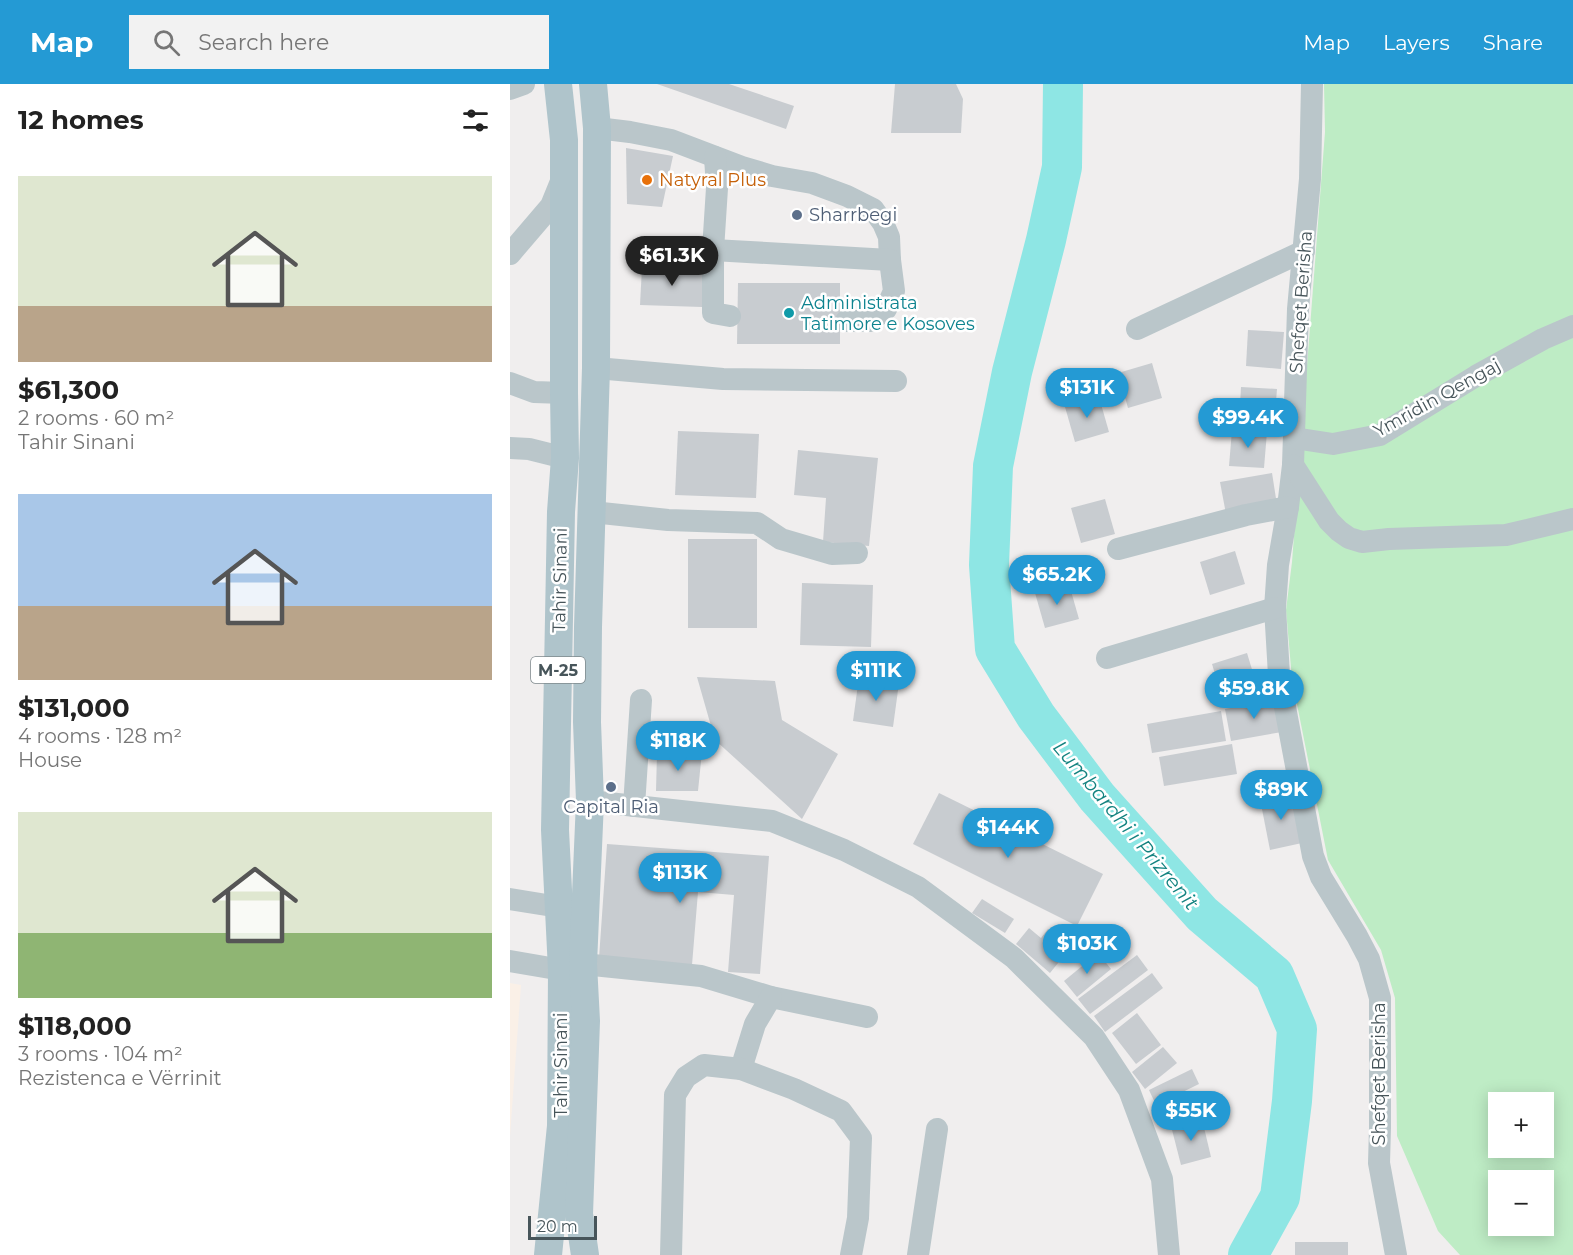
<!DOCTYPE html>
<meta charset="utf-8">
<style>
body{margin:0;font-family:Montserrat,sans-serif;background:#f2f2f2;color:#222;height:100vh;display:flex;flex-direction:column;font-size:22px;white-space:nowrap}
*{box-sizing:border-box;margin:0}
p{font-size:20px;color:#767676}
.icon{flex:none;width:33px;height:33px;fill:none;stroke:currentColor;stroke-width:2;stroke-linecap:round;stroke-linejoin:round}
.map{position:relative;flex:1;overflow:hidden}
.details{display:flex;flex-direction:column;background:#fff;width:510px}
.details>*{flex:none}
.buttons{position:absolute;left:978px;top:1008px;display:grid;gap:12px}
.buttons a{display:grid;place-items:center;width:66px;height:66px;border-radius:0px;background:#fff;box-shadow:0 3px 15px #0003;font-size:30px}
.scale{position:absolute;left:18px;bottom:15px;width:69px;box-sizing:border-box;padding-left:6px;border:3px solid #47555a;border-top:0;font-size:16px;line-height:21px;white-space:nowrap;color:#47555a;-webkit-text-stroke:4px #fff;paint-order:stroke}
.price{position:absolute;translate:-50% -51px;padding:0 14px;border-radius:21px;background:#249ad4;color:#fff;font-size:20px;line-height:39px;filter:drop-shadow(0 2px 3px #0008)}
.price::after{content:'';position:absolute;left:50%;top:36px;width:18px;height:14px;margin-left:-9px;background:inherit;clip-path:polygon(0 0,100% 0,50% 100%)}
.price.current{background:#222;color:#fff}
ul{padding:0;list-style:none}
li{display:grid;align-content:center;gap:12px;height:318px;padding:0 18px}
li span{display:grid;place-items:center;height:186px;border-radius:0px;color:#555}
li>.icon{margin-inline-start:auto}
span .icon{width:108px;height:108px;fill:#fffc;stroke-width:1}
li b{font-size:26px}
h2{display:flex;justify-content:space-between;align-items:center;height:72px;padding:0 18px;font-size:26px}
header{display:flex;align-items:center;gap:36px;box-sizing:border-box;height:84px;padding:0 30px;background:#249ad4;color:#fff}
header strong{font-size:28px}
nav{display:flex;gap:33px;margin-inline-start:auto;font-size:21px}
.search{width:420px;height:54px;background:#f2f2f2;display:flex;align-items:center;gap:15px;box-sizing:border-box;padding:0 21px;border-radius:0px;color:#767676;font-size:22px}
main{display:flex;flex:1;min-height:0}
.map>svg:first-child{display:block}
</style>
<header>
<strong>Map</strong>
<div class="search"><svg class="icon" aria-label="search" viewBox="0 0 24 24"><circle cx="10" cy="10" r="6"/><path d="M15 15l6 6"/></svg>Search here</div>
<nav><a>Map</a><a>Layers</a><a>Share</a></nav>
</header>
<main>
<section class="details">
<h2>12 homes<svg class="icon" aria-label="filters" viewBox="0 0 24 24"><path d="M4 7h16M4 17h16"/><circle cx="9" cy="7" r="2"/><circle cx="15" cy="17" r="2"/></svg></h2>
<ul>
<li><span style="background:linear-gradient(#dfe7d0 70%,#b9a48a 0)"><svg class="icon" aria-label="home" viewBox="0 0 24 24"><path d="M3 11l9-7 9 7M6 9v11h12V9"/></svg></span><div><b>$61,300</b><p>2 rooms · 60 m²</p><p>Tahir Sinani</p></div></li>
<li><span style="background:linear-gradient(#a9c7e8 60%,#b9a48a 0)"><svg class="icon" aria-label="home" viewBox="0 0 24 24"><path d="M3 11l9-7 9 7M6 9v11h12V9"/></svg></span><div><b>$131,000</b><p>4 rooms · 128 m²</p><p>House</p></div></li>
<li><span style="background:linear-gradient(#dfe7d0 65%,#8fb573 0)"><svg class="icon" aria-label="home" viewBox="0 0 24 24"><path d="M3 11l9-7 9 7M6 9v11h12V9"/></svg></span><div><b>$118,000</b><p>3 rooms · 104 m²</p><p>Rezistenca e Vërrinit</p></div></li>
</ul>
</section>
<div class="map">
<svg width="1063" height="1171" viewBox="0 0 1063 1171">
<rect width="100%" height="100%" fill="#f0eeee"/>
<!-- commercial -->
<polygon fill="#faf0e7" points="0,899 11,901 0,1052"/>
<!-- green -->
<path fill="#beecc5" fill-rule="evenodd" d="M 814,0 L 1063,0 L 1063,1171 L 950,1171 L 928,1147 L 887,1052 L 885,914 L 871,866 L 818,776 L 782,595 L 776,526 L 782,478 L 815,48 ZM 988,1018 L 1034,1018 L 1034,1064 L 988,1064 ZM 988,1096 L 1034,1096 L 1034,1142 L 988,1142 Z"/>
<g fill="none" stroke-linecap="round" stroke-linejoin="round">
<!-- river -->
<polyline stroke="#8ee6e4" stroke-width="40" points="553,0 552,83 536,156 502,288 483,382 479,481 485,565 526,632 587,713 692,830 764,891 787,945 782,1017 770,1113 738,1171"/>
</g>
<!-- building -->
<g fill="#c8ccd0">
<polygon points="147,0 219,0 284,22 276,45"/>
<polygon points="385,0 446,0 453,15 451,49 381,49"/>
<polygon points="116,64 163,72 152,123 117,120"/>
<polygon points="132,183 193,186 192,223 130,221"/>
<polygon points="228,199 330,199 330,260 227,260"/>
<polygon points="738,246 774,248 771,285 736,282"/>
<polygon points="642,279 652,314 618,324 608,289"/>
<polygon points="731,303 767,305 764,342 729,339"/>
<polygon points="589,313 599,348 565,358 555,323"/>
<polygon points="722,346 757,348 754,384 719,382"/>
<polygon points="168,347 249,350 246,414 165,411"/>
<polygon points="288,366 368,374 359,462 313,458 316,414 284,411"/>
<polygon points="762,389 767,421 716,430 710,398"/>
<polygon points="595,415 605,450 571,459 561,424"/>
<rect x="178" y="455" width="69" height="89"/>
<polygon points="725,467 735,500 700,511 690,478"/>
<polygon points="292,499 363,501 361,563 290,561"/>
<polygon points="559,500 569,535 535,544 525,509"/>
<polygon points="737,569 747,602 712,613 702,580"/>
<polygon points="187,593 265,597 272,636 328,670 292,735 205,656"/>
<polygon points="349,593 389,599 383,643 343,637"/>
<polygon points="766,616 772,648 721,657 715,625"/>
<polygon points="711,627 716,657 642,669 637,640"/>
<polygon points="722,660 727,690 654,702 649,673"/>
<polygon points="192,668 188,707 146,707 147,669"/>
<polygon points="781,708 792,759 760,766 750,715"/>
<polygon points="429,709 593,790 567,842 403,760"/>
<polygon points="97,760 259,772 250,890 218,888 224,811 188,808 182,881 89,874"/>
<polygon points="472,815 504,835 495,849 462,829"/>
<polygon points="519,844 531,854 538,845 560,864 540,889 506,860"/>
<polygon points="588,869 601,885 567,913 554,897"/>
<polygon points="627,871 638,886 580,930 568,915"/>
<polygon points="642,889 653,904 595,948 584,932"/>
<polygon points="627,929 651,961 626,980 602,949"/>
<polygon points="653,963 667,979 635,1005 622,988"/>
<polygon points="682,985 689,1000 646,1021 639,1006"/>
<polygon points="683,1013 687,1032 664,1038 659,1018"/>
<polygon points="692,1035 701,1073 671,1081 661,1042"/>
<rect x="785" y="1158" width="53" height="13"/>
</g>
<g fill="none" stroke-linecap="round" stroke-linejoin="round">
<!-- minor -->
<g stroke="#bac6ca" stroke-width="22">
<polyline points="802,0 800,95 788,225 783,381 778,423 768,481 765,524 769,591 803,772 811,793 847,852 859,875 870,914 870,1044 869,1079 886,1171"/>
<polyline points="0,5 14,0"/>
<polyline points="87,44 120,48 161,56 232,83 262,92 302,99 337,112 363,125 373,139 379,153 380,176 384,207 376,225 361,237 336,237"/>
<polyline points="205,73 207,104 203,166 203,229 220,232"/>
<polyline points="203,166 380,176"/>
<polyline points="0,170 41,122 52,95"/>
<polyline points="627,245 794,167"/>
<polyline points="86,284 213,295 386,297"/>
<polyline points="0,299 24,308 54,309"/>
<polyline points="784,354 823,360 870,351 966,292 1033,255 1063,242"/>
<polyline points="0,364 19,365 55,374"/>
<polyline points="783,381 819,437 829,447 839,454 852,458 879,455 996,451 1063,435"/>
<polyline points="82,428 158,436 247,439 271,455 322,470 347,469"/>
<polyline points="608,465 736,431 778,423"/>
<polyline points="597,574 765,524"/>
<polyline points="80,717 262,737 334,766 408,803 504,874 584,953 619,1006 652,1095 659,1171"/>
<polyline points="124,722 131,616"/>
<polyline points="0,815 49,823"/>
<polyline points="0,877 52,886"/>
<polyline points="73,880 191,892 261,913 357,933"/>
<polyline points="231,985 245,940 261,913"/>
<polyline points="161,1171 165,1011 176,993 194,981 231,985 284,1005 331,1027 351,1054 348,1134 341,1171"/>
<polyline points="408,1171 427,1045"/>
</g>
<!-- major -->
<g stroke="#afc4cb" stroke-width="28">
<polyline points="38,1171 51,1042 52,886 45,746 51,428 55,374 54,309 54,56 48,0"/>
<polyline points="75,1171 69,1130 76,937 73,880 80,717 77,638 78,543 86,284 87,44 83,0"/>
</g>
</g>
<!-- markers -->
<circle fill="#e8710a" stroke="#fff" stroke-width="2" cx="137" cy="96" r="6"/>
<g fill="#5c6f8a" stroke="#fff" stroke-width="2">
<circle cx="287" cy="131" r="6"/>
<circle cx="101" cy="703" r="6"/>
</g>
<circle fill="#0f9aa8" stroke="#fff" stroke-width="2" cx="279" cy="229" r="6"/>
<g text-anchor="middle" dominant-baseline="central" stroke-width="5" stroke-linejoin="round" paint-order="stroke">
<!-- shield labels -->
<rect fill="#fff" stroke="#7e888c" stroke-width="1.5" x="21" y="573" width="54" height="26" rx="4.5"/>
<g font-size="16" font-weight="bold" fill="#47555a">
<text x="48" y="586">M-25</text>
</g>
<!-- food labels -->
<g font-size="18" fill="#c56008" stroke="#fff" text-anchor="start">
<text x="149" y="96">Natyral Plus</text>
</g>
<!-- service labels -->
<g font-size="18" fill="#4e5e75" stroke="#fff" text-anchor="start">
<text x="299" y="131">Sharrbegi</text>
<text x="101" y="723" text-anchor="middle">Capital Ria</text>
</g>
<!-- street labels -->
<g font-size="18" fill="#47555a" stroke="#fff">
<text transform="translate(791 218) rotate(-86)">Shefqet Berisha</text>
<text transform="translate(927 314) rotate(-29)">Ymridin Qengaj</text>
<text transform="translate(50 496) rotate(-89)">Tahir Sinani</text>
<text transform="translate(51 981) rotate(-90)">Tahir Sinani</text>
<text transform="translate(869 990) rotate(-90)">Shefqet Berisha</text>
</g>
<!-- culture labels -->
<g font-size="18" fill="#0d838f" stroke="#fff" text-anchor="start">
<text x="291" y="219">Administrata<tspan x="291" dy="21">Tatimore e Kosoves</tspan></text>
</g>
<!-- water labels -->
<g font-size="20" font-style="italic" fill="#148380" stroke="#fff">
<text transform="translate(616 741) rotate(50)">Lumbardhi i Prizrenit</text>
</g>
</g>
</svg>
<div class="buttons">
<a>+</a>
<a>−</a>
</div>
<div class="scale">20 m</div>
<b class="price current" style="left:162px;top:203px">$61.3K</b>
<b class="price" style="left:577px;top:335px">$131K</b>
<b class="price" style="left:738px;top:365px">$99.4K</b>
<b class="price" style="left:547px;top:522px">$65.2K</b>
<b class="price" style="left:366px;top:618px">$111K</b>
<b class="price" style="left:744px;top:636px">$59.8K</b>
<b class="price" style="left:168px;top:688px">$118K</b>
<b class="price" style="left:771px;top:737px">$89K</b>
<b class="price" style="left:498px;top:775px">$144K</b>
<b class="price" style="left:170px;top:820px">$113K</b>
<b class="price" style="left:577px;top:891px">$103K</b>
<b class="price" style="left:681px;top:1058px">$55K</b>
</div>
</main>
